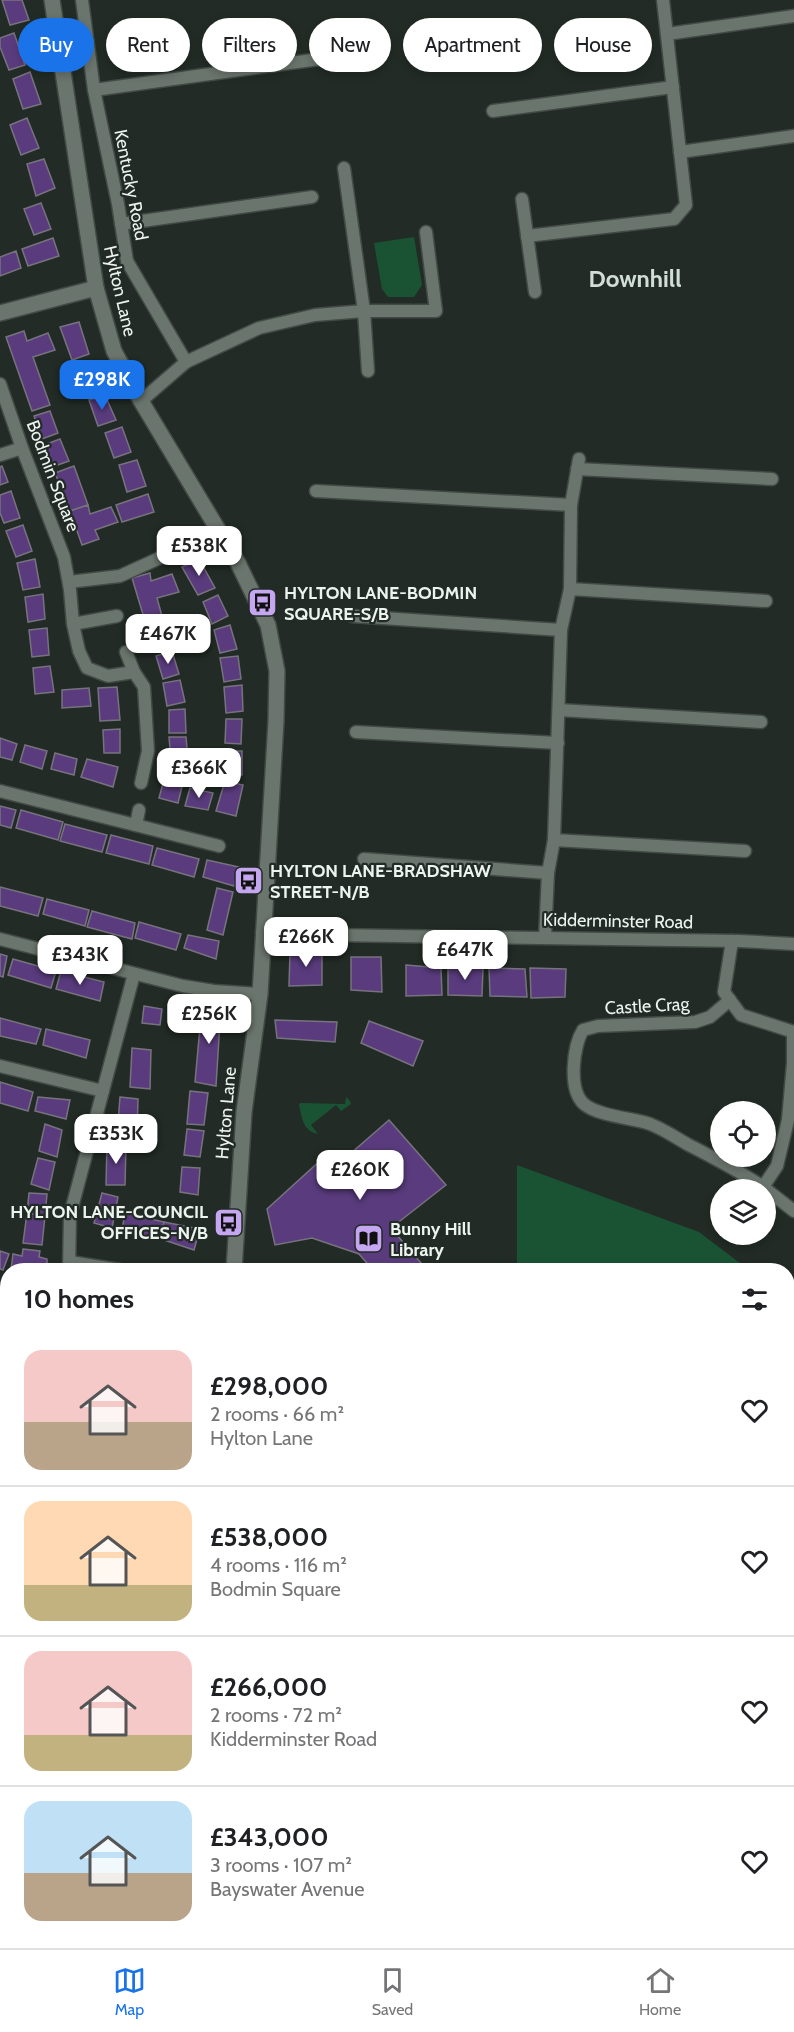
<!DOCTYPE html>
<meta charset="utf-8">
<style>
body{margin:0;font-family:Cabin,sans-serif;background:#f2f2f2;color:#202124;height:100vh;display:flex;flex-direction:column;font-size:22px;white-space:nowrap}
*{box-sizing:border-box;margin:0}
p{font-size:20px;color:#757577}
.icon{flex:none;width:33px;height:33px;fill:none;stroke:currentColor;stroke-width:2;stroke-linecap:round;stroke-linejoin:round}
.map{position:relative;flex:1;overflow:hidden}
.sheet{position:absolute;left:0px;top:1263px;width:795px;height:686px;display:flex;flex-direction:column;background:#fff;border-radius:24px 24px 0 0;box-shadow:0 3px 9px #0003}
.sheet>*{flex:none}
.hud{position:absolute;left:18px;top:18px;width:759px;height:54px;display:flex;gap:12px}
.buttons{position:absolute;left:710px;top:1101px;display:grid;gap:12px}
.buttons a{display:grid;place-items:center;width:66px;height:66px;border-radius:50%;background:#fff;box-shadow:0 3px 9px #0003;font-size:30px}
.price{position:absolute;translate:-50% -51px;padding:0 14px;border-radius:12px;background:#fff;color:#222;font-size:20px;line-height:39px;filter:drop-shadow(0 2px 3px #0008)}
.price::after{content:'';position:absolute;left:50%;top:36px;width:18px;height:14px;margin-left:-9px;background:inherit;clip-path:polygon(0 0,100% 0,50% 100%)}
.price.active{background:#1a73e8;color:#fff}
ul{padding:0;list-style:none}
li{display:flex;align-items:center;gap:18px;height:150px;padding:0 24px}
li+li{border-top:2px solid #e0e0e0}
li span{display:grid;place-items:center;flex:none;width:168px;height:120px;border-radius:18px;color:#555}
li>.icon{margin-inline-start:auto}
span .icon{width:72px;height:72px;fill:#fffc;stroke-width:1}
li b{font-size:26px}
h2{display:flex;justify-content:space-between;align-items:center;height:72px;padding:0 24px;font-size:26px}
.tag{padding:0 21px;border-radius:27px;background:#fff;box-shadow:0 3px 9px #0003;font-size:21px;line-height:54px}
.tag.active{background:#1a73e8;color:#fff}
.tab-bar{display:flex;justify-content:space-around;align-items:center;height:84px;border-top:2px solid #e0e0e0;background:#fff;font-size:16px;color:#757577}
.tab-bar a{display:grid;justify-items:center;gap:3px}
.tab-bar .active{color:#1a73e8}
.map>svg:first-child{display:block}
</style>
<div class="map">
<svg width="794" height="1948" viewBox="0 0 794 1948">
<rect width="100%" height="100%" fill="#222b25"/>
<!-- green -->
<g fill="#1a5333">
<polygon points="414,237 422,285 414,297 388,297 382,289 374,243"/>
<path d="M 346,1097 L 350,1101 L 351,1104 L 341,1111 L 336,1105 L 311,1125 L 318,1134 C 303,1131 302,1118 299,1105 L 300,1103 L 345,1104 Z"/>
<polygon points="517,1165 699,1232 749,1270 517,1270"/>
<polygon points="788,1316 794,1325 794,1881 788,1875"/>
</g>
<!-- building -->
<g fill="#5a3c7e" stroke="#77737e" stroke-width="1.5">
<polygon points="2,0 22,0 29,20 10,25"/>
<polygon points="14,33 25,65 9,70 0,47 0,38"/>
<polygon points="30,72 41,104 23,109 13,79"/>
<polygon points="27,118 39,148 21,155 10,125"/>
<polygon points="44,159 55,188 36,196 27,164"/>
<polygon points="41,203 51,229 34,235 24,209"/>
<polygon points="53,238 59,256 28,266 22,249"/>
<polygon points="16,251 21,268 0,276 0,257"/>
<polygon points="79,322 89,354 72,360 60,327"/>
<polygon points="24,331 27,341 48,333 55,350 33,357 50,405 32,411 6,337"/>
<polygon points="91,362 99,387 83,393 73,367"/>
<polygon points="105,395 116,420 98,426 89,400"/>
<polygon points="50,411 58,433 42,439 34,416"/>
<polygon points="122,427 131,452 114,458 105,433"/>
<polygon points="60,439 69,461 52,467 44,445"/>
<polygon points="137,460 146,486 127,492 119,465"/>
<polygon points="2,466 8,482 0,485 0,467"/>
<polygon points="74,466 88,505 70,511 55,473"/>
<polygon points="11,491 20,518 4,523 0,513 0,495"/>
<polygon points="148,494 154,512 122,522 116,505"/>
<polygon points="88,505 90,514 111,507 118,522 95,530 99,539 82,545 70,511"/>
<polygon points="23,525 32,551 16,557 6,531"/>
<polygon points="35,559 40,587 23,590 17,563"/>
<polygon points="199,559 215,588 198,595 182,567"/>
<polygon points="150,573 151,581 172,574 179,592 157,598 170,645 154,651 132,578"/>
<polygon points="43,594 45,619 28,622 25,597"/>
<polygon points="218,595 228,616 212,624 203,602"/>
<polygon points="230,625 237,649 220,653 214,630"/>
<polygon points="47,628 49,655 32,657 29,630"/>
<polygon points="172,651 179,674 163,679 156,656"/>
<polygon points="238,656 241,679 224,682 220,658"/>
<polygon points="50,666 54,692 35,694 33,668"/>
<polygon points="180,680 185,702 167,706 163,683"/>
<polygon points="242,685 243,711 226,713 224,687"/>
<polygon points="117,687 120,720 100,721 98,688"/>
<polygon points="89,688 91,706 62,708 62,690"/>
<polygon points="185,709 186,733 169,733 169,710"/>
<polygon points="226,719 242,719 241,744 225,743"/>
<polygon points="120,729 120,753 104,753 103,730"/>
<polygon points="169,737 186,737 188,759 171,760"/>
<polygon points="0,738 17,744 12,760 0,757"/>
<polygon points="25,745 47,751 42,769 20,762"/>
<polygon points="225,751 242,751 242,775 224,774"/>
<polygon points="55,753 77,759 74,775 51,769"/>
<polygon points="87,759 118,767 113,787 81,777"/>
<polygon points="168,765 186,770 178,803 159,798"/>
<polygon points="225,781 243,785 236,816 216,811"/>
<polygon points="190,788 213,793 208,810 185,806"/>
<polygon points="0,806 16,810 11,828 0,825"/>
<polygon points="21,810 63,822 58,840 16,828"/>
<polygon points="65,824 107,835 102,852 60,841"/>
<polygon points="111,835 153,846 149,864 106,853"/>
<polygon points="157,848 199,859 194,877 152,865"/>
<polygon points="207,860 239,867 234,886 203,877"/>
<polygon points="0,887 43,898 38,916 0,906"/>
<polygon points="217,888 233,892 223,935 207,930"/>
<polygon points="47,899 89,910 85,926 43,914"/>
<polygon points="92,911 135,923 132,939 87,927"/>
<polygon points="139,922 181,934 176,950 135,938"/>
<polygon points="188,935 219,941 216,959 184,948"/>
<polygon points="322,950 322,985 289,986 290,952"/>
<polygon points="0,954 7,956 3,977 0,976"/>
<polygon points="351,957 381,957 382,992 351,990"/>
<polygon points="13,959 56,971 51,988 8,975"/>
<polygon points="406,965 441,968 442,995 406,996"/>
<polygon points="448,967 483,968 482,996 448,995"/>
<polygon points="489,968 525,969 527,997 490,996"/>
<polygon points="530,968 566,969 565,997 531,998"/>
<polygon points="61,971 104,982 100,1001 56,989"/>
<polygon points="202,1005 221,1006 216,1086 195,1082"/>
<polygon points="144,1006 162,1009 160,1025 142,1023"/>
<polygon points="0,1018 41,1029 36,1044 0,1036"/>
<polygon points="275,1020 337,1022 335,1042 277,1038"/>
<polygon points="369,1021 423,1041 413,1066 361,1043"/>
<polygon points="46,1029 90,1040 86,1058 43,1045"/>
<polygon points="132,1048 151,1050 150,1089 130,1087"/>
<polygon points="0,1082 33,1092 28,1111 0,1103"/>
<polygon points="190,1091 208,1093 204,1125 187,1124"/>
<polygon points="38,1097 70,1100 66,1119 35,1111"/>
<polygon points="120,1097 138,1099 137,1136 117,1136"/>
<polygon points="389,1120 446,1185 391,1228 427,1270 373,1270 359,1254 312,1238 275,1245 267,1209 322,1159 335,1167"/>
<polygon points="45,1124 62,1130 57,1157 39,1151"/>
<polygon points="187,1129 204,1131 200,1157 184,1155"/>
<polygon points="107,1144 126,1146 125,1185 106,1185"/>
<polygon points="38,1158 55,1162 49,1190 31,1184"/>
<polygon points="182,1167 200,1168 198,1195 180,1192"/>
<polygon points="29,1193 47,1194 45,1216 27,1213"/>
<polygon points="102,1193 118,1197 112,1228 94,1223"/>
<polygon points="27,1213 45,1216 42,1245 23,1243"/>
<polygon points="125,1213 164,1222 161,1239 122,1230"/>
<polygon points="164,1222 200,1229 194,1250 161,1239"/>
<polygon points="23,1249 40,1251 39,1257 47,1259 47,1270 11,1270 13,1254 22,1256"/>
<polygon points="0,1251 9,1254 3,1270 0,1269"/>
<polygon points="0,1319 8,1322 8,1342 0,1339"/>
<polygon points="0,1339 8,1342 6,1364 0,1362"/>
<polygon points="0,1544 8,1545 8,1561 0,1561"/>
<rect x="0" y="1696" width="8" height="17"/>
<rect x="0" y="1761" width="8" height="18"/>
<rect x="65" y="1941" width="28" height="7"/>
<rect x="97" y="1941" width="27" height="7"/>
<rect x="225" y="1941" width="17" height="7"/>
<rect x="291" y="1941" width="17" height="7"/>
<polygon points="405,1941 430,1941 428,1948 403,1948"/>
<polygon points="595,1941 615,1941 613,1948 594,1948"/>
<polygon points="739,1941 749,1941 753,1944 749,1948 732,1948"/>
</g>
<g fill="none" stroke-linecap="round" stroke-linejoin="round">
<defs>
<g id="street">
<polyline points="82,0 94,90 118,204 127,261 186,362"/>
<polyline points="667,34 794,16"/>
<polyline points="94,90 349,55"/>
<polyline points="493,111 673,87"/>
<polyline points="680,152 794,136"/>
<polyline points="344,168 364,311 368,371"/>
<polyline points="522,199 535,292"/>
<polyline points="121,224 312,197"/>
<polyline points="527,236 674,219 686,205 663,0"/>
<polyline points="0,384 22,448 64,557 70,590 73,624 79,651 87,668 108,676 134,672"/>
<polyline points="141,401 186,362 259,328 315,315 364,311 436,311 426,232"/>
<polyline points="0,455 22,448"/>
<polyline points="577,469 772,479"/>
<polyline points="316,491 571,505"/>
<polyline points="69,582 120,576 175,551"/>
<polyline points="570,589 766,601"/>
<polyline points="352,616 561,630"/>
<polyline points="73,624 117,616"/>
<polyline points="126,652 134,672 144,687 148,751 141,783"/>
<polyline points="559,710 761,722"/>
<polyline points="356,732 558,743"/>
<polyline points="0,791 219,846"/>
<polyline points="136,825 139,810"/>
<polyline points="554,840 745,851"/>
<polyline points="364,859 548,873"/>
<polyline points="262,932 331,935 739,941 794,944"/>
<polyline points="545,938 548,873 554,840 561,630 570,589 571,505 579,459"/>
<polyline points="0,939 183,986 214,991 260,994"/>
<polyline points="732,941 724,992 741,1015 794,1032"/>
<path d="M 730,1000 L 710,1017 L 695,1022 L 598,1026 L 583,1030 C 573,1046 568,1090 584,1104 C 598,1116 632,1118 650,1124 C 663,1129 675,1137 687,1144 C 712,1157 738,1170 763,1187"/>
<polyline points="793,1032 793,1063 788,1120 777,1166 763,1187 794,1211"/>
<polyline points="0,1066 103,1091"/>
<polyline points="70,1262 120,1270"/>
<polyline points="69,1270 70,1215 134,974"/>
<polyline points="0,1295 8,1297"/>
<polyline points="0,1426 8,1424"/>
<polyline points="0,1740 8,1740"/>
<polyline points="152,1941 159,1948"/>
<polyline points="373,1941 375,1948"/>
<polyline points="664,1944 666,1941"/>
<polyline points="578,1948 580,1941"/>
</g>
<g id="secondary">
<polyline points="52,0 96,288 114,351 141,401 238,563 268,625 277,671 276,721 260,994 244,1112 234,1270"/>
<polyline points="0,313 96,288"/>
<polyline points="0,1474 8,1477"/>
<polyline points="788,1907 794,1913"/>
<polyline points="788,1936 794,1926"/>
</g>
</defs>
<!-- street casing -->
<use href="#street" stroke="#414a44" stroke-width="15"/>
<!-- secondary casing -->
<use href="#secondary" stroke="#414a44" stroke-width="18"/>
<!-- street -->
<use href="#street" stroke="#6a756d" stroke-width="12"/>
<!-- secondary -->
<use href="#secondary" stroke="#6a756d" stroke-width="15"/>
</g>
<!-- icons -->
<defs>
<symbol id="bus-square" viewBox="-11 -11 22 22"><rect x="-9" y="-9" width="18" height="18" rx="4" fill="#c5a7f1" stroke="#222b25"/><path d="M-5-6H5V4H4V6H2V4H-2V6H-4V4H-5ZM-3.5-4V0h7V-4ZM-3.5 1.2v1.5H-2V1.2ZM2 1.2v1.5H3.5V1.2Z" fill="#111"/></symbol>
<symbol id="library-square" viewBox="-11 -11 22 22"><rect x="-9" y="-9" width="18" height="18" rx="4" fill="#c5a7f1" stroke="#222b25"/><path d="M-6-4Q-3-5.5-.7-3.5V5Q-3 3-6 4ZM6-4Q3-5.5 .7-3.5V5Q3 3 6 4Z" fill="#111"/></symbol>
</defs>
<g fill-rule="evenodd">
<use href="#bus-square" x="246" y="586" width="33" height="33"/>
<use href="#bus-square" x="232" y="864" width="33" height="33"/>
<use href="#bus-square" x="212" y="1206" width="33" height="33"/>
<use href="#library-square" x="352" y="1222" width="33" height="33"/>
</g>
<g text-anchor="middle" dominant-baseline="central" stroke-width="4.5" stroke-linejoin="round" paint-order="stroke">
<!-- street labels -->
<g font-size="18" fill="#edf3ef" stroke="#222b25">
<text transform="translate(131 185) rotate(79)">Kentucky Road</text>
<text transform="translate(120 291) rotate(77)">Hylton Lane</text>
<text transform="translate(53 476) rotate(69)">Bodmin Square</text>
<text transform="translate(618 921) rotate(1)">Kidderminster Road</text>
<text transform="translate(647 1006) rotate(-3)">Castle Crag</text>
<text transform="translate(226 1113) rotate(-85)">Hylton Lane</text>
</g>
<!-- poi labels -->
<g font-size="18" font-weight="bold" fill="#edf3ef" stroke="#222b25" text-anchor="start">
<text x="284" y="593">HYLTON LANE-BODMIN<tspan x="284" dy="21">SQUARE-S/B</tspan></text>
<text x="270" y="871">HYLTON LANE-BRADSHAW<tspan x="270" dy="21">STREET-N/B</tspan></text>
<text x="208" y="1212" text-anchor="end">HYLTON LANE-COUNCIL<tspan x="208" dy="21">OFFICES-N/B</tspan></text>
<text x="390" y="1229">Bunny Hill<tspan x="390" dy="21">Library</tspan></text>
</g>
<!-- district labels -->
<g font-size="24" font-weight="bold" fill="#d1ded5" stroke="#222b25">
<text x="635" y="278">Downhill</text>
</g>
</g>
</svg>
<div class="buttons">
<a><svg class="icon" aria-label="locate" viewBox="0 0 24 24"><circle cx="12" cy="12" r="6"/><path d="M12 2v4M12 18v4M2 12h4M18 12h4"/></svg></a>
<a><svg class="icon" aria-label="layers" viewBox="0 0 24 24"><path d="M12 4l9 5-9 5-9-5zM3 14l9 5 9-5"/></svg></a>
</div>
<b class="price active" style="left:102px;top:411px">£298K</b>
<b class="price" style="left:199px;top:577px">£538K</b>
<b class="price" style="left:168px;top:665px">£467K</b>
<b class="price" style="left:199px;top:799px">£366K</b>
<b class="price" style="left:306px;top:968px">£266K</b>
<b class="price" style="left:465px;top:981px">£647K</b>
<b class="price" style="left:80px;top:986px">£343K</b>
<b class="price" style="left:209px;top:1045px">£256K</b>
<b class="price" style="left:116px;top:1165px">£353K</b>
<b class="price" style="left:360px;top:1201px">£260K</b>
<div class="hud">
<a class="tag active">Buy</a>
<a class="tag">Rent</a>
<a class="tag">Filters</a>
<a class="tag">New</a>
<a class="tag">Apartment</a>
<a class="tag">House</a>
</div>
<section class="sheet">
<h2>10 homes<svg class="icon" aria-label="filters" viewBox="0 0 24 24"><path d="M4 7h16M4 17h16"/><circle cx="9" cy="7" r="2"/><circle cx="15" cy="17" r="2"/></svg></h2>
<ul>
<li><span style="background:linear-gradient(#f6c9c9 60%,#b9a48a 0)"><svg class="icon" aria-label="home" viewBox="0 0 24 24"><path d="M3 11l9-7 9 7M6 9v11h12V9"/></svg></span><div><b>£298,000</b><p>2 rooms · 66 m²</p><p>Hylton Lane</p></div><svg class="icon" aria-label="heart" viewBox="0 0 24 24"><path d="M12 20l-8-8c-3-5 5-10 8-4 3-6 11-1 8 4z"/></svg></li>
<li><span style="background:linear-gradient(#ffd9b3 70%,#c2b280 0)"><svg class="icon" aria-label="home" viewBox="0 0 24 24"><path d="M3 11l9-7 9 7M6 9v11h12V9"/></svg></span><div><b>£538,000</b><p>4 rooms · 116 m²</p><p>Bodmin Square</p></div><svg class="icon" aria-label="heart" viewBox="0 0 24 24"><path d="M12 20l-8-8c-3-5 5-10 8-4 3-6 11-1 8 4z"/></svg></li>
<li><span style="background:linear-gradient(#f6c9c9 70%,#c2b280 0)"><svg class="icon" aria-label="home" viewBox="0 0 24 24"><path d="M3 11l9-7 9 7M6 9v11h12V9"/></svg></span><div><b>£266,000</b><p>2 rooms · 72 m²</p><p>Kidderminster Road</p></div><svg class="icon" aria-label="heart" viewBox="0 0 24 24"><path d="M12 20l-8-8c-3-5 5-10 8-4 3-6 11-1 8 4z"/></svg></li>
<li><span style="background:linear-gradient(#bfe0f5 60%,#b9a48a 0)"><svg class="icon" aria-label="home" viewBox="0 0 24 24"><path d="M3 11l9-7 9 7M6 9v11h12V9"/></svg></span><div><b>£343,000</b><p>3 rooms · 107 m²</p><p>Bayswater Avenue</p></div><svg class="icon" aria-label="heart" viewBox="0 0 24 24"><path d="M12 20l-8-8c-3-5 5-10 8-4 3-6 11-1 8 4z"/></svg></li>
</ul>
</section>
</div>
<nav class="tab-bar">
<a class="active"><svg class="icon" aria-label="map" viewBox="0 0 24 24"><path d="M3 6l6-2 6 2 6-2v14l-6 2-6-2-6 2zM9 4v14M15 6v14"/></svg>Map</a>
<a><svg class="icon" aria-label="saved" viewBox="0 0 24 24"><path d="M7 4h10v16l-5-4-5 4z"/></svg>Saved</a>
<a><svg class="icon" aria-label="home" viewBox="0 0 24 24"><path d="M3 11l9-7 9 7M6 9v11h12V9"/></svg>Home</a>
</nav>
